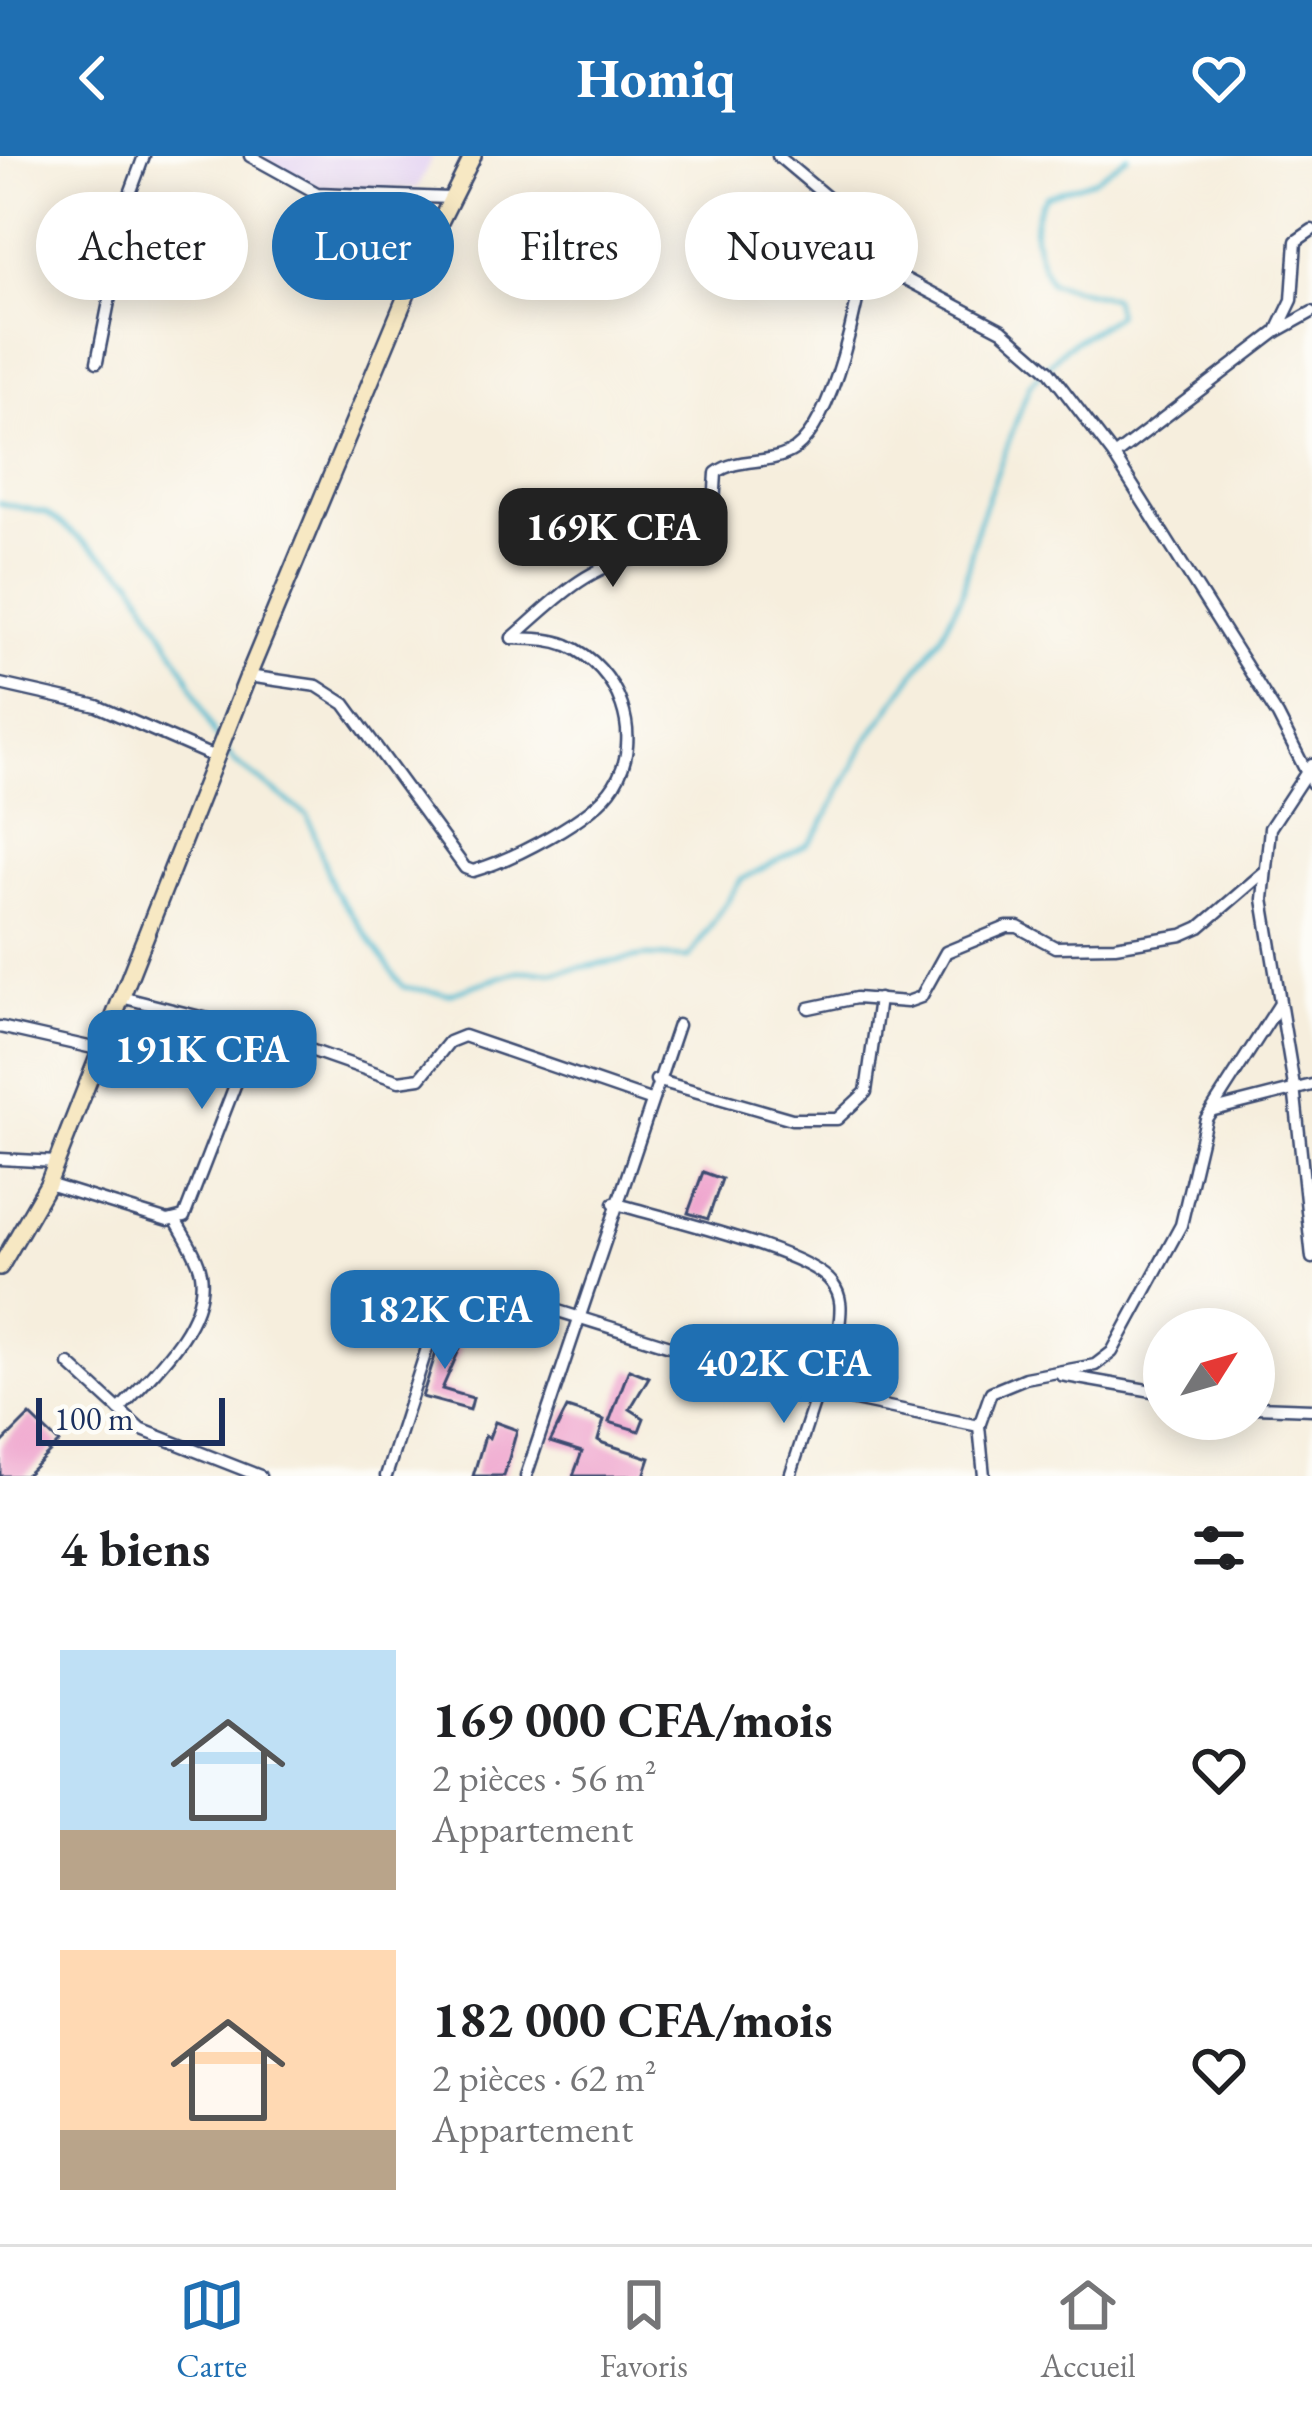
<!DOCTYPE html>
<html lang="fr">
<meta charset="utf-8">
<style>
body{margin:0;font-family:"EB Garamond",serif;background:#f6f6f6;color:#202124;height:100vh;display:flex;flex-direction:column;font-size:45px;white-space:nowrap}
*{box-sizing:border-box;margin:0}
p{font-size:39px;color:#757577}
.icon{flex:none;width:66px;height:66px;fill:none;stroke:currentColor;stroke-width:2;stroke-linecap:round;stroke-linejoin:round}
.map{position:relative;height:1320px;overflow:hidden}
.side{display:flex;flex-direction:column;background:#fff;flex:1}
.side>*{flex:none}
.top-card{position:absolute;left:36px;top:36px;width:1242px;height:108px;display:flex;gap:24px}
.needle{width:78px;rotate:53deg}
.tools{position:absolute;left:1143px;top:1152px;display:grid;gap:24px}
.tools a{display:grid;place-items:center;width:132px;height:132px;border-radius:50%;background:#fff;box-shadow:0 6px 30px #0003;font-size:60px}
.scale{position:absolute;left:36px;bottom:30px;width:189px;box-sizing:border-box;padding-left:12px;border:6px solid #1b2f5e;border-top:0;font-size:33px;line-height:42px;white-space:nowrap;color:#1b2f5e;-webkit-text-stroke:9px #fdfcf7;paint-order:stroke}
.price{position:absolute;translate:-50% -102px;padding:0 27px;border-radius:24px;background:#1f6fb2;color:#fff;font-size:39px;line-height:78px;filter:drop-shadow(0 3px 6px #0008)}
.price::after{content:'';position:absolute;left:50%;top:72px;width:36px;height:27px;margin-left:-18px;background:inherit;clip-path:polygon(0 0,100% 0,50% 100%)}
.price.current{background:#222;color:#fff}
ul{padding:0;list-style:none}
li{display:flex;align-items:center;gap:36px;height:300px;padding:0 60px}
li span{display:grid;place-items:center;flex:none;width:336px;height:240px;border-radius:0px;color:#555}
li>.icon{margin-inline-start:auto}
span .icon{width:144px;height:144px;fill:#fffc;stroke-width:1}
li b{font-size:51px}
h2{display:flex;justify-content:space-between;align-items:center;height:144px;padding:0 60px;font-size:51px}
.tag{padding:0 42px;border-radius:54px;background:#fff;box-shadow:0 6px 30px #0003;font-size:42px;line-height:108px}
.tag.current{background:#1f6fb2;color:#fff}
header{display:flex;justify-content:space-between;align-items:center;height:156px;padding:0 60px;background:#1f6fb2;color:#fff;font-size:54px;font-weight:700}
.tabs{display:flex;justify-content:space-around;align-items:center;height:168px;border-top:3px solid #e0e0e0;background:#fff;font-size:33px;color:#757577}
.tabs a{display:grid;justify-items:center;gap:6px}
.tabs .current{color:#1f6fb2}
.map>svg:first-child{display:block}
</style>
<header><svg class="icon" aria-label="back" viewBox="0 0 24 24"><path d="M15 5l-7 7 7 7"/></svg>Homiq<svg class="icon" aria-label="heart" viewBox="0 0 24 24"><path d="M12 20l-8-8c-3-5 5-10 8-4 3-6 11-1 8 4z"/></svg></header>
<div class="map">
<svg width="1312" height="1320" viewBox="0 0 1312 1320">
<rect width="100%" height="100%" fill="#fdfcf7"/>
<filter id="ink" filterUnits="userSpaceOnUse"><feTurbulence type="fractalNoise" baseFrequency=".00833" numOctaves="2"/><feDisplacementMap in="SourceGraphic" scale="24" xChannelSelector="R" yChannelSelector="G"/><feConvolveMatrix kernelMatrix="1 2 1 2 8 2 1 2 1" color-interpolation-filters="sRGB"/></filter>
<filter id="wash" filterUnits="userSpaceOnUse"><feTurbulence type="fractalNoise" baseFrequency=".004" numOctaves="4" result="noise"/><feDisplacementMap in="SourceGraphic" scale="48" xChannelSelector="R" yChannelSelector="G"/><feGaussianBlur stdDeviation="2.7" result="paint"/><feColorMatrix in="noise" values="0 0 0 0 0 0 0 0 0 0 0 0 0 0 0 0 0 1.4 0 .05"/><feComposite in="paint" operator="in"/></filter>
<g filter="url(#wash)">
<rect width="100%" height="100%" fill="#f6eedd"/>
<!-- built -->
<polygon fill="#e4d3f2" points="261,0 433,0 417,32 317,37"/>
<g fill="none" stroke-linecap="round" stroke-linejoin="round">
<!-- stream -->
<g stroke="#52bbd0" stroke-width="4.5">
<polyline points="0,347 46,357 132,422 188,520 216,582"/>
<path d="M 223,591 L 235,606 L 308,660 L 333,732 L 403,831 L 448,838 L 518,815 L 554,816 L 646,800 L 689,802 L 741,724 L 808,688 L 821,671 L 866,586 L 941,480 L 962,437 L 978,368 L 1030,228 L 1066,191 L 1117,159 L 1113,142 L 1050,127 C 1036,98 1025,67 1046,40 L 1096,23 L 1128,0"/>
</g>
</g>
<g id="blocks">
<!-- building -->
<g fill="#efa5ce">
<polygon points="703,1016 722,1023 708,1063 688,1057"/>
<polygon points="445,1168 459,1173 453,1190 460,1192 442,1233 473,1242 470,1254 422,1241"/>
<polygon points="629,1213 649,1221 630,1253 644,1262 639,1275 609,1266"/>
<polygon points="567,1252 604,1264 598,1284 603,1287 650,1302 644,1320 573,1320 582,1296 550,1286"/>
<polygon points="30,1259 59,1287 25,1320 0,1320 0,1289"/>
<polygon points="495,1266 517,1274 504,1320 473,1320 485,1280 489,1282"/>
</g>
</g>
</g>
<g filter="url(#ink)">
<use href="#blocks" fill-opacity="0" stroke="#3c4c71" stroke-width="3"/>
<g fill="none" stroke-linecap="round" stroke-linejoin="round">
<defs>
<g id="street">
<polyline points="250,0 317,37 450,42"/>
<polyline points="778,0 834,47 873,106 1002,174 1049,215 1114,300 1278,560 1312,627"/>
<polyline points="1278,173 1292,144 1296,85 1312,74"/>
<polyline points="97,206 131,35 144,0"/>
<polyline points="1114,300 1276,176 1312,156"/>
<path d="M 512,482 C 548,451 586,409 637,402 C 661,398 687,405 711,399 L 716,317 C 738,300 771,310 795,293 C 835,263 859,144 865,95"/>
<path d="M 248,520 L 317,530 L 345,548 L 465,712 L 473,715 C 511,704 593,663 614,629 C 645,580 619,511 567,489 C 549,482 531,483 512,482"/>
<polyline points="0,528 97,550 217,602"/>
<polyline points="1312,608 1270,672 1263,743 1294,930 1312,1102"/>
<polyline points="125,842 256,875 399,925 420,922 449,886 464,880 650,944"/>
<polyline points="809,852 856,842 907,846 921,841 946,796 1007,771 1018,771 1055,791 1115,790 1182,779 1200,771 1263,717"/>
<polyline points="0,871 102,894"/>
<polyline points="656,924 792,963 837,963 866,936 879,843"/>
<polyline points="1214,954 1312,929"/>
<polyline points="0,1003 56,1006"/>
<polyline points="48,1028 168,1065 184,1061 256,875"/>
<path d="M 614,1047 C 659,1061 808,1094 832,1127 C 843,1141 841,1155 839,1171 L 790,1320"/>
<polyline points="69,1208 140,1273 260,1320"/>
<polyline points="1061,1219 1164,1237"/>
<polyline points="1254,1251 1312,1253"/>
<path d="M 119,1254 C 150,1220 209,1168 201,1117 C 198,1100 184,1080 176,1065"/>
<polyline points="386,1320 446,1133 462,1125 821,1237 979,1270"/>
<polyline points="526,1320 678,869"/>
<polyline points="984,1320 979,1270 991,1236 1025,1222 1095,1209 1112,1196 1181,1069 1206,963 1279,849"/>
</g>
<polyline id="secondary" points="0,1111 48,1028 248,520 421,104 473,0"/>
</defs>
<!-- street casing -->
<use href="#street" stroke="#3c4c71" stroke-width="15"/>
<!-- secondary casing -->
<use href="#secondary" stroke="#3c4c71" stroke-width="20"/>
<!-- street -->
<use href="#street" stroke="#fff" stroke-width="10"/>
<!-- secondary -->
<use href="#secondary" stroke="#f7e8c3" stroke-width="15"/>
</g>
</g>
</svg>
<div class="tools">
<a><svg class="needle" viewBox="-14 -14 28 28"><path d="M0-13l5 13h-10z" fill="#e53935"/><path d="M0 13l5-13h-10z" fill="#757577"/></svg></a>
</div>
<div class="scale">100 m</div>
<b class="price current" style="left:613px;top:434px">169K CFA</b>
<b class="price" style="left:202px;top:956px">191K CFA</b>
<b class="price" style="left:445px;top:1216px">182K CFA</b>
<b class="price" style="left:784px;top:1270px">402K CFA</b>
<div class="top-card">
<a class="tag">Acheter</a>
<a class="tag current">Louer</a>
<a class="tag">Filtres</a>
<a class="tag">Nouveau</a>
</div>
</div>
<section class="side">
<h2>4 biens<svg class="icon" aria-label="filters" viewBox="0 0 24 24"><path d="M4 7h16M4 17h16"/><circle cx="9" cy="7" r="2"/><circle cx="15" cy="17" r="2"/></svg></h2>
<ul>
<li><span style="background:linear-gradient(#bfe0f5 75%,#b9a48a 0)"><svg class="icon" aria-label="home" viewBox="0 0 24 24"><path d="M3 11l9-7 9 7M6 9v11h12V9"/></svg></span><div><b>169 000 CFA/mois</b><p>2 pièces · 56 m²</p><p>Appartement</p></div><svg class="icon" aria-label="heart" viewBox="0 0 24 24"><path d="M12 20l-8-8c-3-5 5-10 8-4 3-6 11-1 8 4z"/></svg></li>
<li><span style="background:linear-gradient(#ffd9b3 75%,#b9a48a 0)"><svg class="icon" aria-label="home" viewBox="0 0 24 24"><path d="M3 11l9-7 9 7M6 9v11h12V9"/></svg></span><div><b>182 000 CFA/mois</b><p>2 pièces · 62 m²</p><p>Appartement</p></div><svg class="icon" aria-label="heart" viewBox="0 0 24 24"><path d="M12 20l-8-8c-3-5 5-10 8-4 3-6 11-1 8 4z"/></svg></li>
</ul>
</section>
<nav class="tabs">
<a class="current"><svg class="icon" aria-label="map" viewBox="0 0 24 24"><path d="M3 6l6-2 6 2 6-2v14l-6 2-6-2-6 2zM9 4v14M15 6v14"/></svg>Carte</a>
<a><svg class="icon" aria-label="saved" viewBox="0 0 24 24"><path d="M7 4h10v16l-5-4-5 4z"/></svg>Favoris</a>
<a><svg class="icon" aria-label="home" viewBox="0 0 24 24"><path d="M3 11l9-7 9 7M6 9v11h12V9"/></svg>Accueil</a>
</nav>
